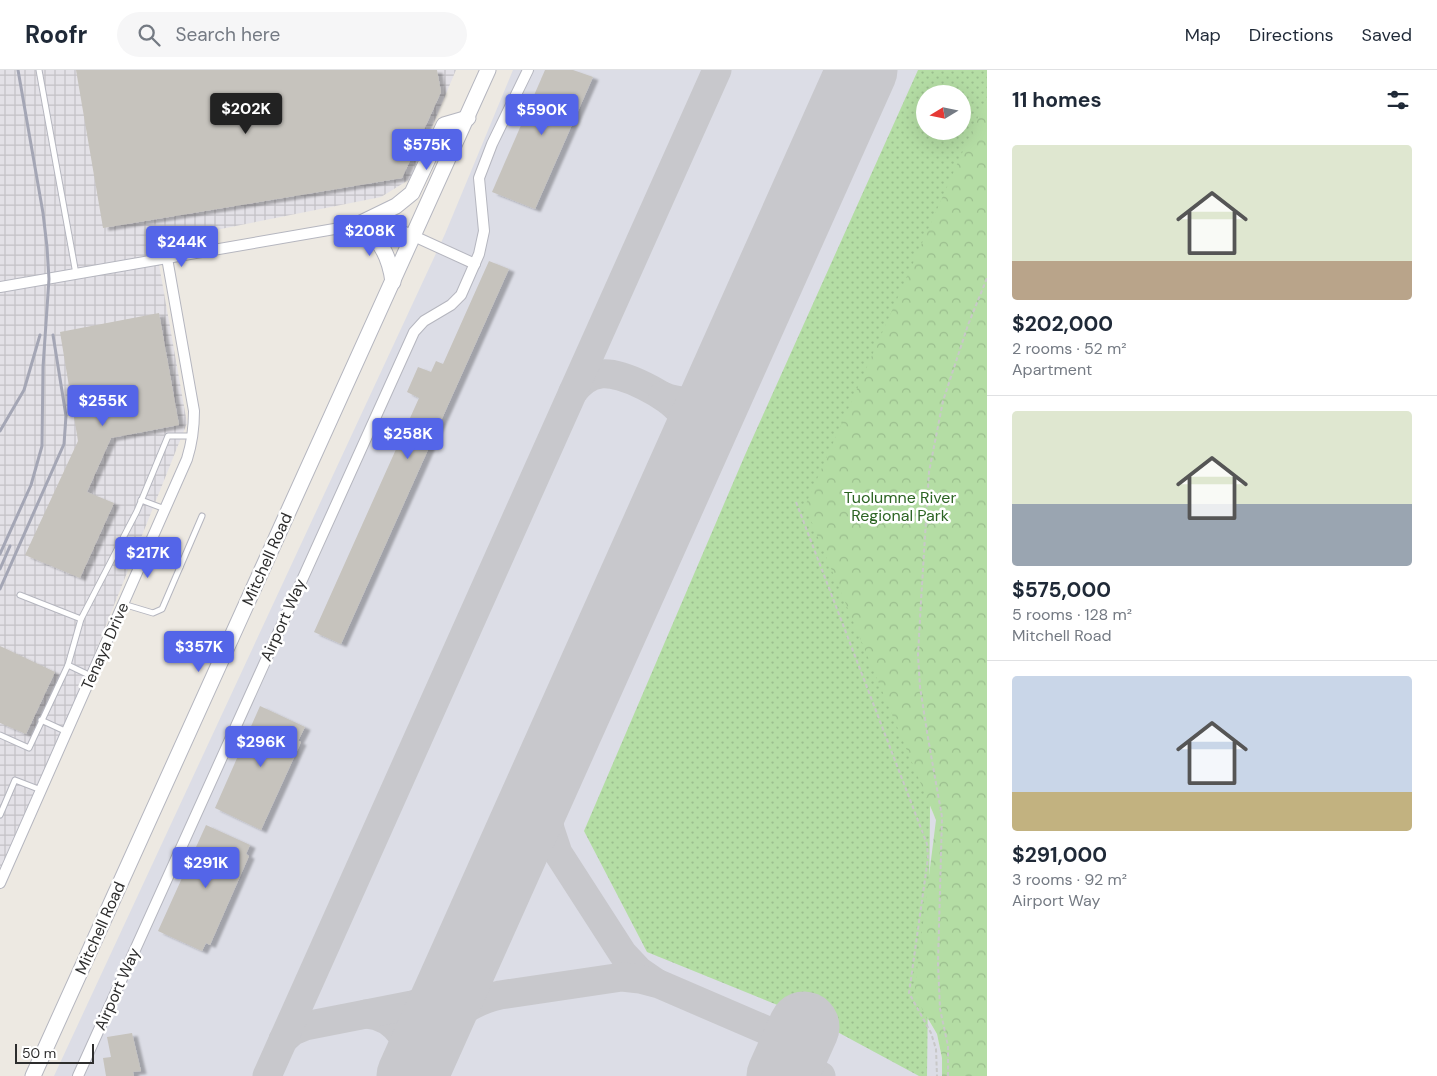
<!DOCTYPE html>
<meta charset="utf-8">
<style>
body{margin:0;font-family:"DM Sans",sans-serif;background:#f6f6f7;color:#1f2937;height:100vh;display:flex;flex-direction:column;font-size:19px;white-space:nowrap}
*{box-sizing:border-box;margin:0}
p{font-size:16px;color:#747a83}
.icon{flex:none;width:28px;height:28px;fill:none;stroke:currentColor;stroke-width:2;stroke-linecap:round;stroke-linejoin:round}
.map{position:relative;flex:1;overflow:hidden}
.sheet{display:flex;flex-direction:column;background:#fff;width:450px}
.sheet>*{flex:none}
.needle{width:32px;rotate:260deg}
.buttons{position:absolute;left:916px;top:15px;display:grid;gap:10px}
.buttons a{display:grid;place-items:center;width:55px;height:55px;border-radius:50%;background:#fff;box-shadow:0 5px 20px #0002;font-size:25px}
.scale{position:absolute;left:15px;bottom:12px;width:79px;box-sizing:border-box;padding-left:5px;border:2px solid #2d2d2d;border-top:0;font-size:14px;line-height:18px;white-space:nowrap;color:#2d2d2d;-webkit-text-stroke:4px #fff;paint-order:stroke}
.price{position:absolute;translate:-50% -42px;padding:0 11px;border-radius:5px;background:#5465e8;color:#fff;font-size:16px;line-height:32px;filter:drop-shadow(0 1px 2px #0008)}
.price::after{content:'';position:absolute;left:50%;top:30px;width:15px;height:11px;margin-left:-8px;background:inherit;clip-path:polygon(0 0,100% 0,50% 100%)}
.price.on{background:#222;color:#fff}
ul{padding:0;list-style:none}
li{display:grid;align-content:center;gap:10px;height:265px;padding:0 25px}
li+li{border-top:1px solid #e0e1e3}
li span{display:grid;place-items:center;height:155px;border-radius:5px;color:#555}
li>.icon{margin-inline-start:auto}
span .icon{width:90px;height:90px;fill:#fffc;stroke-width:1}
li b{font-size:21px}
h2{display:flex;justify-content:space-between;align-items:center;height:60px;padding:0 25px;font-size:21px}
header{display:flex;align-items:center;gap:30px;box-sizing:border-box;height:70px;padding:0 25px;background:#fff;border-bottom:1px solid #e0e1e3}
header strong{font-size:24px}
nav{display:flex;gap:28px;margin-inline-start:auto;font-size:18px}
.search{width:350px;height:45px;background:#f6f6f7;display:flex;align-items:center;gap:12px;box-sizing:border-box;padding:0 18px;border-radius:28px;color:#747a83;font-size:19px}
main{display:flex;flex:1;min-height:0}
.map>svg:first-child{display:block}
</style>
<header>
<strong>Roofr</strong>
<div class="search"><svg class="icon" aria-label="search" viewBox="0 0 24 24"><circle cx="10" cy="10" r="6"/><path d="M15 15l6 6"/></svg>Search here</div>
<nav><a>Map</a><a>Directions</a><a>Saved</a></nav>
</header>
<main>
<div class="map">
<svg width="987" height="1006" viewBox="0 0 987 1006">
<defs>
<pattern id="industrial-grid" width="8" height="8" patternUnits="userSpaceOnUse" patternTransform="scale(1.25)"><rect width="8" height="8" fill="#e3e1e7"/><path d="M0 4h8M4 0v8" fill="none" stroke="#c3c1c6"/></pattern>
<pattern id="grass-dots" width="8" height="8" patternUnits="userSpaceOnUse" patternTransform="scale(1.25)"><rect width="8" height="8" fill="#b4dda4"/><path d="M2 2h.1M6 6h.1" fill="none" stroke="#9bbe8e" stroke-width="1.8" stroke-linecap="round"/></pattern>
<pattern id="forest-crowns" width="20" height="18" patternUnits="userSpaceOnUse" patternTransform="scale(1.25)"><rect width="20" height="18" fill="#b4dda4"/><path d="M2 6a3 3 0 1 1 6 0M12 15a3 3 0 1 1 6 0" fill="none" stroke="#9bbe8e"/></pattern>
<filter id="shadow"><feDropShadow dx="5.5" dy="3" stdDeviation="1" flood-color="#0004"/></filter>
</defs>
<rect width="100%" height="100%" fill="#ede9e2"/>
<!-- industrial -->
<polygon fill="url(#industrial-grid)" points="0,0 456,0 410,109 381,127 155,172 187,353 0,820"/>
<!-- airport -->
<path fill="#dcdde6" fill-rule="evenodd" d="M 513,0 L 987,0 L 987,31 L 805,436 L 936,750 L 937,800 L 914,925 L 937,964 L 942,988 L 942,1006 L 54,1006 L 445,164 ZM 925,24 L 962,24 L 962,61 L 925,61 Z"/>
<!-- grass -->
<path fill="url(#grass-dots)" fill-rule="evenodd" d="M 918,0 L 987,0 L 987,269 L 932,567 L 927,1006 L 919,1006 L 817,951 L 647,882 L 584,761 L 745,385 ZM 925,24 L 962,24 L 962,61 L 925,61 Z"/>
<!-- forest -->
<polygon fill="url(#forest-crowns)" points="987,27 987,1006 942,1006 942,988 937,964 914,925 936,750 805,436"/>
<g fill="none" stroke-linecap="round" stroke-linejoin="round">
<!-- taxiway -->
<g stroke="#c8c8cc" stroke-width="29">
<path d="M 573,322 C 580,313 588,305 601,304 C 621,301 670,326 681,343 C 690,358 691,375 687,392"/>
<path d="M 663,326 C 686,336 710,331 724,309"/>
<polyline points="553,692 548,719 547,739 550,759 558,783 623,884 639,901 655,912"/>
<path d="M 366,944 C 397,946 416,977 411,1006"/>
<path d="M 283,970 L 293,961 L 305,956 L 412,935 C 438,927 451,913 464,890"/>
<path d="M 423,981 C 442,954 467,932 500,925 L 622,907 L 640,909 L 659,914 L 796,973"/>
<polyline points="788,991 821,1006"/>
<polyline points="267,1006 717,0"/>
</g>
<!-- runway -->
<g stroke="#c8c8cc" stroke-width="71">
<polyline points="412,1006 862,0"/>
<polyline points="782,1006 804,957"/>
</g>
</g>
<!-- building -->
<g fill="#c6c3bd" filter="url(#shadow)">
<polygon points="76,0 437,0 441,22 402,108 103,158"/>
<polygon points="545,0 573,0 593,7 535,139 492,122"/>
<polygon points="489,191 509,199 341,574 314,562 419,328 407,322 418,297 431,302 436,291 443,294"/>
<polygon points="159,243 179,355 111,368 87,422 114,433 80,508 25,485 78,371 60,262"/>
<polygon points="0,576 55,602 26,664 0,653"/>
<polygon points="260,636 305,657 298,671 301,672 261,760 215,738"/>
<polygon points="206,755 250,775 246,784 249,786 210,875 206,873 202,881 158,861"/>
<polygon points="132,963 141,1001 133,1002 134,1006 106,1006 103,988 111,987 107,967"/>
</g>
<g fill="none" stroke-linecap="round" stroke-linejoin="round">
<defs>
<g id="service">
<polyline points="39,0 76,204"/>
<polyline points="141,430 165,439"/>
<polyline points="120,473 146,482 180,497"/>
<polyline points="20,525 81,549 68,595 91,606"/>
<polyline points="123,534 153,543 162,539 202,446"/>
<polyline points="81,549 137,441 168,366 193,366"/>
<polyline points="41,650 67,662"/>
<polyline points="0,665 29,678 68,595"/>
<polyline points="0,745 15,710 41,720"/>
</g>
<g id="minor">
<polyline points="0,217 369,153 382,154 394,157 475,194"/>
<path d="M 0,813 L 187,389 C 192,373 194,358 194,341 L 167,188"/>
<polyline points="78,1006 414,262 424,251 451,235 461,225 479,184 484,161 479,108 492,74 528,0"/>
</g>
<g id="secondary">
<polyline points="359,154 396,136 412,123 444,55 468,48"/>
<path d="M 359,154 C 380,167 390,188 393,212"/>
<polyline points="33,1006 488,0"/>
</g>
</defs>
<!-- service casing -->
<use href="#service" stroke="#b5b6bf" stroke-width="7"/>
<!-- minor casing -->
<use href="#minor" stroke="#b5b6bf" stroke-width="12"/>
<!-- secondary casing -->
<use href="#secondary" stroke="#b5b6bf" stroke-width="17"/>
<!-- path -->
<g stroke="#c8c8c8" stroke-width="2" stroke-dasharray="4 2.5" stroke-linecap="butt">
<polyline points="796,432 927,774 928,788 909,923 931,963 936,979 937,1006"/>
<polyline points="948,1006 948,976 940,939 938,893 942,747 928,668 920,617 918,585 921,531 929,402 943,331 968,255 987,208"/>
</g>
<!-- service -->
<use href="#service" stroke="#fff" stroke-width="5"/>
<!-- minor -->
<use href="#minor" stroke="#fff" stroke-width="10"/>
<!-- secondary -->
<use href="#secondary" stroke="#fff" stroke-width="15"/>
<!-- rail -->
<g stroke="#a4a6b5" stroke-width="3">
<polyline points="0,361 24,320 40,265"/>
<polyline points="0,484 31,415 42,376 43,297 49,209 47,177 43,143 18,0"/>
<polyline points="0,499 10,476"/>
<polyline points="0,519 64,374 66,346 53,265"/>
</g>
</g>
<g text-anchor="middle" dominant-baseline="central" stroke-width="5" stroke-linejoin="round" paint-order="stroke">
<!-- park labels -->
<g font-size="16" fill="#2c6423" stroke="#fff">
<text x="900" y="427">Tuolumne River<tspan x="900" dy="18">Regional Park</tspan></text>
</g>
<!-- street labels -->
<g font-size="16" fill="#2d2d2d" stroke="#fff">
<text transform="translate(267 489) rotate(-66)">Mitchell Road</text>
<text transform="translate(283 550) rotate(-66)">Airport Way</text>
<text transform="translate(105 576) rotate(-66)">Tenaya Drive</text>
<text transform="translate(100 858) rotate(-66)">Mitchell Road</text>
<text transform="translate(117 919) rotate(-66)">Airport Way</text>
</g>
</g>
</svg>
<div class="buttons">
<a><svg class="needle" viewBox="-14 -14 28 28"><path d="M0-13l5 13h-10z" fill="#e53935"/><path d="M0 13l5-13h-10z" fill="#747a83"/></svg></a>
</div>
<div class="scale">50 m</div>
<b class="price on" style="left:246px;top:65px">$202K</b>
<b class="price" style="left:542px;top:66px">$590K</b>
<b class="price" style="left:427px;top:101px">$575K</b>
<b class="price" style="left:370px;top:187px">$208K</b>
<b class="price" style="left:182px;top:198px">$244K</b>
<b class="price" style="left:103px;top:357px">$255K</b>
<b class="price" style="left:408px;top:390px">$258K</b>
<b class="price" style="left:148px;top:509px">$217K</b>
<b class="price" style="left:199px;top:603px">$357K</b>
<b class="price" style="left:261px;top:698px">$296K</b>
<b class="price" style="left:206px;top:819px">$291K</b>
</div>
<section class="sheet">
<h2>11 homes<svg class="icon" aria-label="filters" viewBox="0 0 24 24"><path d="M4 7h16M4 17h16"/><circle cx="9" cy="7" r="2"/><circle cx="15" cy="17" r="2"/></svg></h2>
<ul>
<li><span style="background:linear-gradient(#dfe7d0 75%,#b9a48a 0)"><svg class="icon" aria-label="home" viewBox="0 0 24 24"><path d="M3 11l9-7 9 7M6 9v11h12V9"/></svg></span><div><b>$202,000</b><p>2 rooms · 52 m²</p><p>Apartment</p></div></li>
<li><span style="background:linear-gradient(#dfe7d0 60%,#9aa5b1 0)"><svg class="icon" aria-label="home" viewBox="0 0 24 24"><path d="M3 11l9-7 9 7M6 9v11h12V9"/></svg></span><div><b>$575,000</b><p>5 rooms · 128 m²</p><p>Mitchell Road</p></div></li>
<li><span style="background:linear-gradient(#c9d6e8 75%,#c2b280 0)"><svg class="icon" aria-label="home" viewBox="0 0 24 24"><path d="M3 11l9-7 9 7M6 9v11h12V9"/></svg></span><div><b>$291,000</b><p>3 rooms · 92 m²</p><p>Airport Way</p></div></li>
</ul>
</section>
</main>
